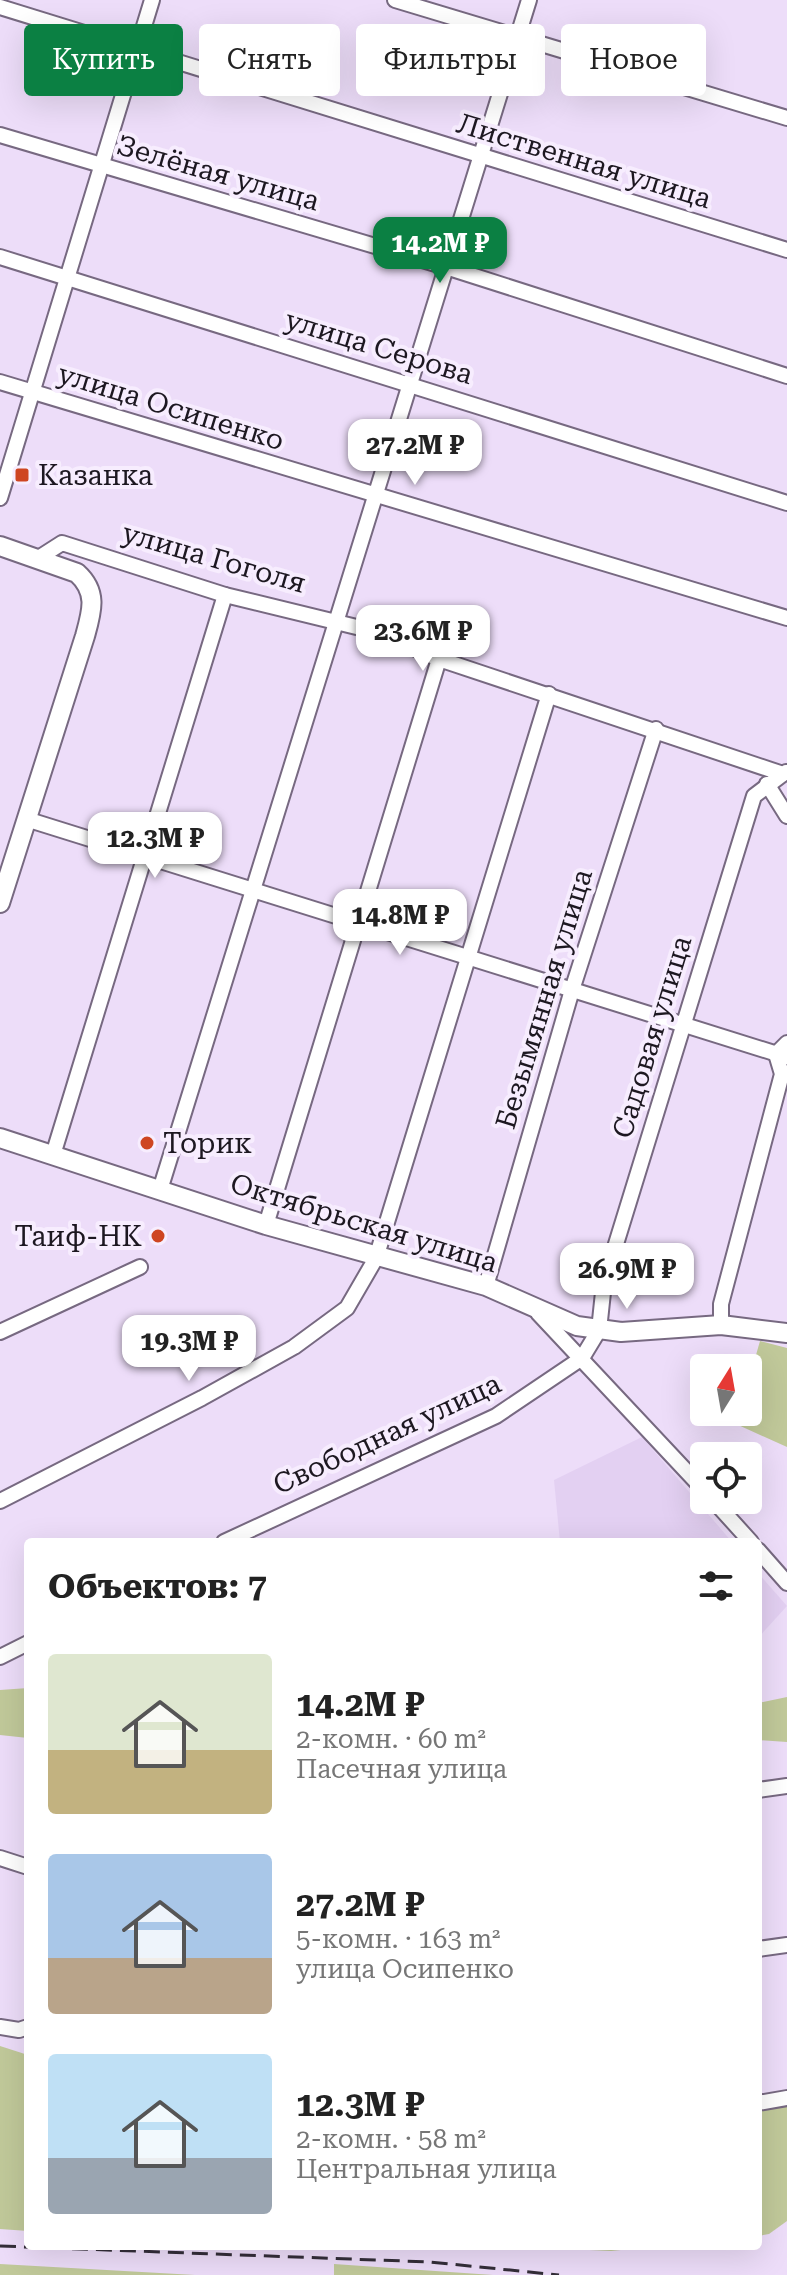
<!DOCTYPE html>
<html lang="ru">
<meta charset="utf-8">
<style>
body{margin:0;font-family:"Roboto Serif",serif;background:#f2f2f2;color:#222;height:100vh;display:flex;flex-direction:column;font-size:30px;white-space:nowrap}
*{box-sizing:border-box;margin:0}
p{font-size:26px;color:#767676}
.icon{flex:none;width:44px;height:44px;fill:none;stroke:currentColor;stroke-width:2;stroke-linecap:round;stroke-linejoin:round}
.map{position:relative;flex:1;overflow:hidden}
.drawer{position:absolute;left:24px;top:1538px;width:738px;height:712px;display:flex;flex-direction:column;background:#fff;border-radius:8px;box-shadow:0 8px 32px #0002}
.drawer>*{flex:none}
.top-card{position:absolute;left:24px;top:24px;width:740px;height:72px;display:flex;gap:16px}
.needle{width:52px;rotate:11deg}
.controls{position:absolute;left:690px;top:1354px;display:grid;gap:16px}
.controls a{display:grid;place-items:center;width:72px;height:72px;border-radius:8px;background:#fff;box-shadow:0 8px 32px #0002;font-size:40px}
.price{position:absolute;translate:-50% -68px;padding:0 18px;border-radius:16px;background:#fff;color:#222;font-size:26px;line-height:52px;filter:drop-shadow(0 2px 4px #0008)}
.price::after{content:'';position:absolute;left:50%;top:48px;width:24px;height:18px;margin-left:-12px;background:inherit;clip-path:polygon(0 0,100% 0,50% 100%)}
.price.on{background:#0b8043;color:#fff}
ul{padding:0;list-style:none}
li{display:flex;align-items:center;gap:24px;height:200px;padding:0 24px}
li span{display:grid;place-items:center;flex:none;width:224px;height:160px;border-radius:8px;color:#555}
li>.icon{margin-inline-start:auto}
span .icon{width:96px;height:96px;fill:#fffc;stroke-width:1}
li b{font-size:34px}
h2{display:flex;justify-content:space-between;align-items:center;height:96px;padding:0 24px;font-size:34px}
.pill{padding:0 28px;border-radius:8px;background:#fff;box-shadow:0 8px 32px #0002;font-size:28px;line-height:72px}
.pill.on{background:#0b8043;color:#fff}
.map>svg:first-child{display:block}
</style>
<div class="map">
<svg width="787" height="2275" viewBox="0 0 787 2275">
<rect width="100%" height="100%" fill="#edddf9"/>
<!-- built -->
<g fill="#e3d0f2">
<polygon points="642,1437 732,1542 560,1542 554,1480"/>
<polygon points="758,1573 787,1606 758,1638"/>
</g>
<!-- green -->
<g fill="#c1c99a">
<polygon points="760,1341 787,1348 787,1447 736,1424 740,1412 748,1412 748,1383"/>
<polygon points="28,1688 28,1738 0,1735 0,1690"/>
<polygon points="787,1697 787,1742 758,1740 758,1703"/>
<polygon points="0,2046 28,2055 28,2231 0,2229"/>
<polygon points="787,2106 787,2221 769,2234 758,2236 758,2110"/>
<polygon points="504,2246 660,2246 611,2251"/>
<polygon points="0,2264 195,2275 0,2275"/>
<polygon points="334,2264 493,2275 334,2275"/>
</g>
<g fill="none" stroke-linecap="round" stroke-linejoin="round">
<defs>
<g id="minor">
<polyline points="395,0 787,118"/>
<polyline points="0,7 787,250"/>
<polyline points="0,135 446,267 787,376"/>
<polyline points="0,257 787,503"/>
<polyline points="0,382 787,618"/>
<polyline points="0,498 152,0"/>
<polyline points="37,559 62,543 225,595 377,632 439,659 783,774 786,772"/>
<polyline points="767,784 787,816"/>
<polyline points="26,819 787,1057"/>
<polyline points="53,1155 225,595"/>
<polyline points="160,1190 529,0"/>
<polyline points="266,1225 439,659"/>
<polyline points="486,1286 572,990 656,729"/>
<polyline points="538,1313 704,1490"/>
<polyline points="721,1325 721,1304 782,1074 776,1054 787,1043"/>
<polyline points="0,1332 140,1267"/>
<polyline points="713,1500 751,1542"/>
<polyline points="0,1501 202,1398 294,1347 347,1308 376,1258 549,694"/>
<polyline points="224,1542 496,1416 582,1358 599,1330 604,1283 754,796 783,774"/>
<polyline points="758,1550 787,1583"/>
<polyline points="0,1657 28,1643"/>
<polyline points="758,1790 787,1786"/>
<polyline points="0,1858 28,1867"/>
<polyline points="758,1949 787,1945"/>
<polyline points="0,2027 19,2030 28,2027"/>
<polyline points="758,2103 787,2098"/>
</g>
<g id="major">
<path d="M 0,546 L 77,573 C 98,592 92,611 85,636 L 0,903"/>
<polyline points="0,1138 266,1225 486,1286 577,1326 621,1332 721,1325 787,1333"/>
</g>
</defs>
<!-- minor casing -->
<use href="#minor" stroke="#776981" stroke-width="18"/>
<!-- major casing -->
<use href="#major" stroke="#776981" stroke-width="22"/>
<!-- minor -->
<use href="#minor" stroke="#fff" stroke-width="14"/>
<!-- major -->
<use href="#major" stroke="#fff" stroke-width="18"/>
<!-- rail -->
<polyline stroke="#342e39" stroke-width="3" stroke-dasharray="16 8" stroke-linecap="butt" points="0,2246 430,2262 559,2275"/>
</g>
<!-- markers -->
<g fill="#ce4521" stroke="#f7edfe" stroke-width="3">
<rect x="14" y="467" width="16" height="16" rx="4"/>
<circle cx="147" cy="1143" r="8"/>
<circle cx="158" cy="1236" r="8"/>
</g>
<g text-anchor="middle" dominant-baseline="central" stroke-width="8" stroke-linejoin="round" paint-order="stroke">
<!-- street labels -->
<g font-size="28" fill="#1d1821" stroke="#f7edfe">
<text transform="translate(584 161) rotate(17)">Лиственная улица</text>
<text transform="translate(218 173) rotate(16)">Зелёная улица</text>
<text transform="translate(379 347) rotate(17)">улица Серова</text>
<text transform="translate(171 407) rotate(17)">улица Осипенко</text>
<text transform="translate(214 558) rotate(16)">улица Гоголя</text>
<text transform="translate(544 999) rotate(-73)">Безымянная улица</text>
<text transform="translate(652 1037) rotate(-73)">Садовая улица</text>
<text transform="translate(364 1223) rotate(17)">Октябрьская улица</text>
<text transform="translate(387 1434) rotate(-25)">Свободная улица</text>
</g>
<!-- poi labels -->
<g font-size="28" fill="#1d1821" stroke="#f7edfe" text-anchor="start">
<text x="38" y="475">Казанка</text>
<text x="163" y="1143">Торик</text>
<text x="142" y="1236" text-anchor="end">Таиф-НК</text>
</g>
</g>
</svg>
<div class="controls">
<a><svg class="needle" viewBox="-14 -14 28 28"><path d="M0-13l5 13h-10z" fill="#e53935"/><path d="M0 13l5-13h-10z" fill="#767676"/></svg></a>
<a><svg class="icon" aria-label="locate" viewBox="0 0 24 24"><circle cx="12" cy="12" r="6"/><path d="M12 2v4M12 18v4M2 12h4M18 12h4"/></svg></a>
</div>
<b class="price on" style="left:440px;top:285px">14.2M ₽</b>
<b class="price" style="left:415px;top:487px">27.2M ₽</b>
<b class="price" style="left:423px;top:673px">23.6M ₽</b>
<b class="price" style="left:155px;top:880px">12.3M ₽</b>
<b class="price" style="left:400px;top:957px">14.8M ₽</b>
<b class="price" style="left:627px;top:1311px">26.9M ₽</b>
<b class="price" style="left:189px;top:1383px">19.3M ₽</b>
<div class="top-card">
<a class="pill on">Купить</a>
<a class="pill">Снять</a>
<a class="pill">Фильтры</a>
<a class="pill">Новое</a>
</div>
<section class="drawer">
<h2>Объектов: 7<svg class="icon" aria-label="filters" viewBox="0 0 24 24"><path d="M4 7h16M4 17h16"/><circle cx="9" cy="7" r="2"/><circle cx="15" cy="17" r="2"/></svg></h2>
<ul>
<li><span style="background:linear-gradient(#dfe7d0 60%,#c2b280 0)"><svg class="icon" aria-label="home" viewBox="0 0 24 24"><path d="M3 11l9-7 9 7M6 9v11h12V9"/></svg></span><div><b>14.2M ₽</b><p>2-комн. · 60 m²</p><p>Пасечная улица</p></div></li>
<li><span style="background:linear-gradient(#a9c7e8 65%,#b9a48a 0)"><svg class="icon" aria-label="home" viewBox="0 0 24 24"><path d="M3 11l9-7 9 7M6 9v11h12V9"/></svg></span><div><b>27.2M ₽</b><p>5-комн. · 163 m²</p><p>улица Осипенко</p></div></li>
<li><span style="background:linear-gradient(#bfe0f5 65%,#9aa5b1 0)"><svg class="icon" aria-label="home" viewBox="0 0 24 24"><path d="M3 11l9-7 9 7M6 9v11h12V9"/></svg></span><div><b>12.3M ₽</b><p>2-комн. · 58 m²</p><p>Центральная улица</p></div></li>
</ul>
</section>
</div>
